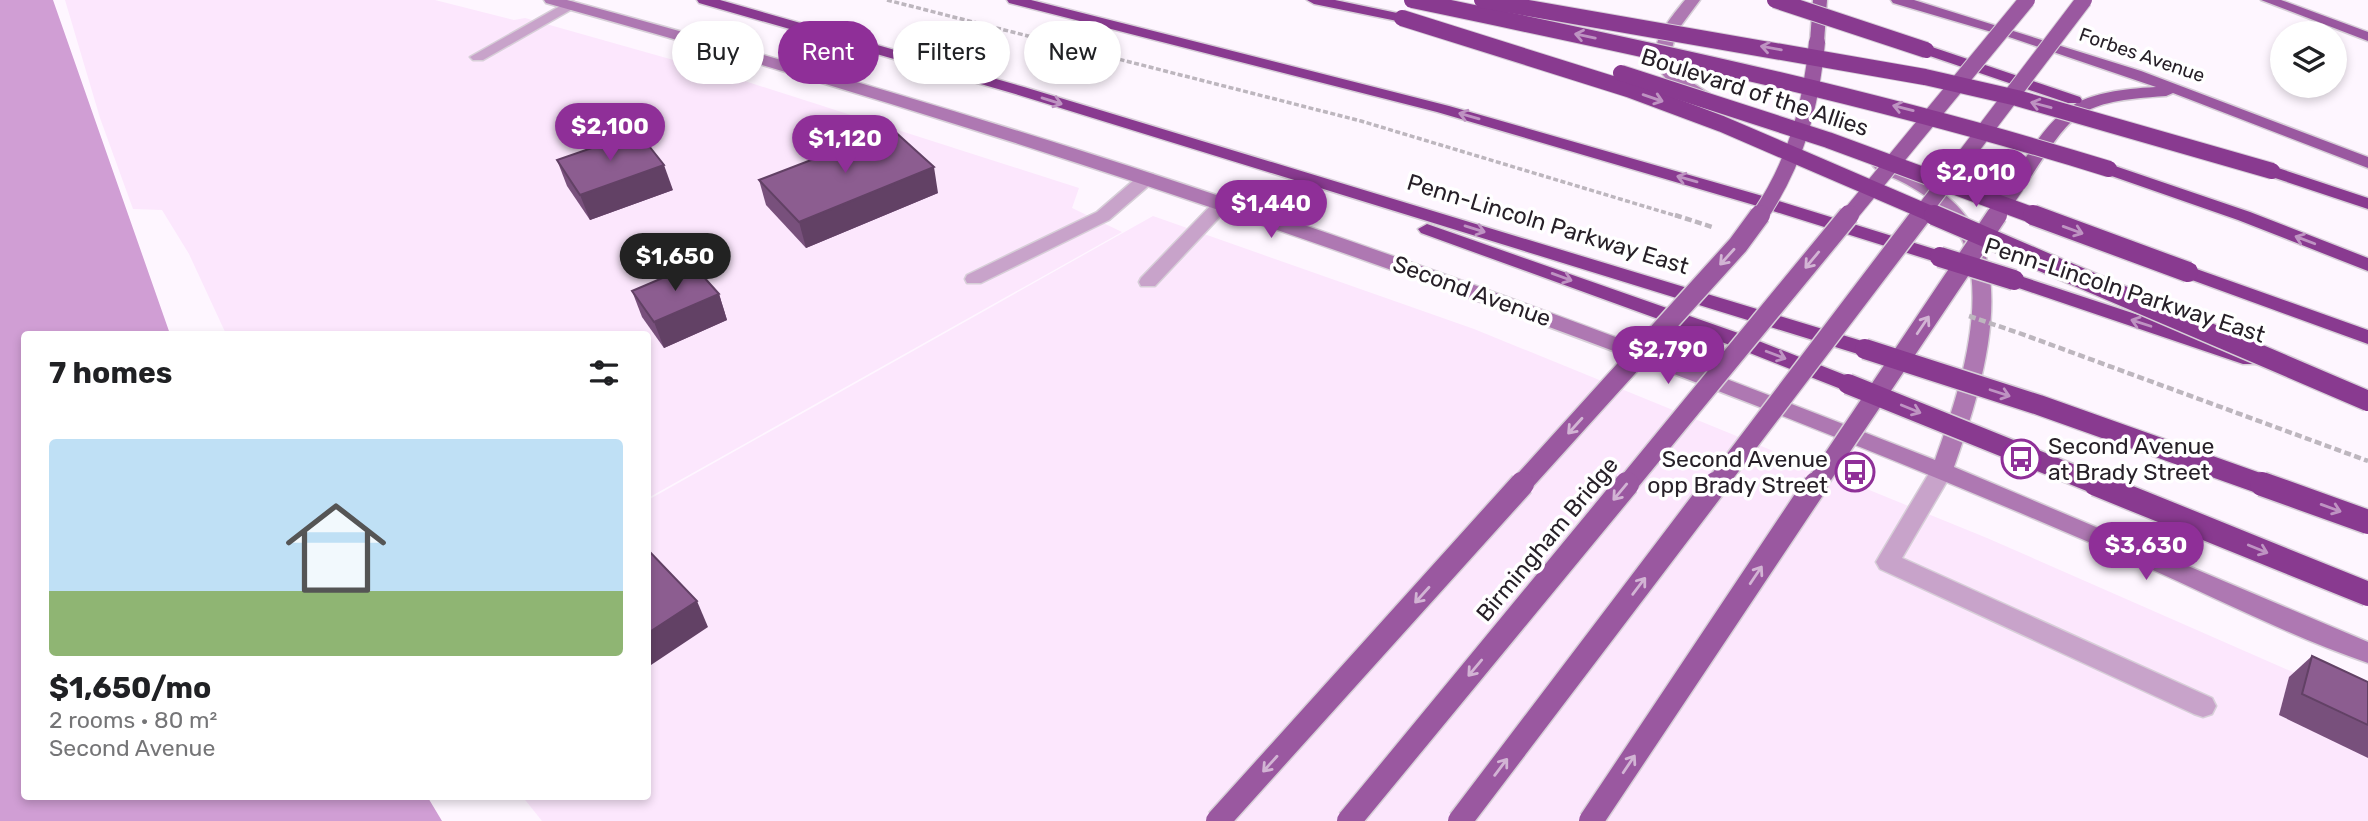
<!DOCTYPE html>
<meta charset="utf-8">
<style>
body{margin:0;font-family:Rubik,sans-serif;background:#f2f2f2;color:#202124;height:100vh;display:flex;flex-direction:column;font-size:26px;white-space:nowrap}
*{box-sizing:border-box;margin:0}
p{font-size:23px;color:#757577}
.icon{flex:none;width:38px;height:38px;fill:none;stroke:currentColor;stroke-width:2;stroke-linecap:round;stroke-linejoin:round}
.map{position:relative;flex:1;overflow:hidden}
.drawer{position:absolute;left:21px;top:331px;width:630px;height:469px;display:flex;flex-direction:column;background:#fff;border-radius:7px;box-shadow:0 4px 10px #0003}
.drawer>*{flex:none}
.top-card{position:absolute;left:672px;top:21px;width:665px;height:63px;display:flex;gap:14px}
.buttons{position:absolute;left:2270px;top:21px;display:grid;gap:14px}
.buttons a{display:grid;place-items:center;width:77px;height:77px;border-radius:50%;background:#fff;box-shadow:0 4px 10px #0003;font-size:35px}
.price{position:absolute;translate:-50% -60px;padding:0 16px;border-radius:24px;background:#8f2f98;color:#fff;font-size:23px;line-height:46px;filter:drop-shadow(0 2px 4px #0008)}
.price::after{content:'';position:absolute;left:50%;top:42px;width:21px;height:16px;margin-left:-10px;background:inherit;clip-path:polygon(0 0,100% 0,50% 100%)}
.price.current{background:#222;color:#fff}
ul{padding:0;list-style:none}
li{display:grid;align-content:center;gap:14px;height:371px;padding:0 28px}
li span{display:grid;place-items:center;height:217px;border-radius:7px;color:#555}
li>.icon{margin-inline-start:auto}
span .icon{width:126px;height:126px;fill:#fffc;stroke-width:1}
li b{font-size:30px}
h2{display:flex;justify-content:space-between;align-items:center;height:84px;padding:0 28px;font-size:30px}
.tag{padding:0 24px;border-radius:32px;background:#fff;box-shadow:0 4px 10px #0003;font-size:24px;line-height:63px}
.tag.current{background:#8f2f98;color:#fff}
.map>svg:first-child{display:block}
</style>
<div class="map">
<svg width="2368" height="821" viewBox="0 0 2368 821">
<rect width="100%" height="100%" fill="#fef6ff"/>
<!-- built -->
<g fill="#fce7fd">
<polygon points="65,0 435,0 514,20 525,18 723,74 1079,188 1072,208 1122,232 648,498 648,334 226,334 189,254 162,210 133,209 100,118"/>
<polygon points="1153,216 1474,329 1987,538 2368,705 2368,821 542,821 522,796 648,796 648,500"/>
</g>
<!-- water -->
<polygon fill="#d09ed4" points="0,0 53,0 170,334 24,334 24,796 427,796 442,821 0,821"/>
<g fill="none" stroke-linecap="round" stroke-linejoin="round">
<defs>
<g id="lane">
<polygon points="569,1 574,2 576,5 574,8 483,60 473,60 470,57"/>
<polygon points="1147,173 1153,174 1156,178 1153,182 1109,220 981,283 967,283 965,279 967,275 1097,212 1141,174"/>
<polygon points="1223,198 1232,203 1229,207 1155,286 1141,286 1139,282 1141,278 1217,199"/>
<polygon points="1942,463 1950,465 1953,471 1902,558 2212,698 2216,706 2212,714 2203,717 2194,714 1880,569 1876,562 1880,555 1934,465"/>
</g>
<g id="secondary">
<path d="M 544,0 L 567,0 C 740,47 912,97 1082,151 C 1370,243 1654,349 1935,460 C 1959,393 2001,272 1944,212 C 1932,199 1916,189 1900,181 C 1891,176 1879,174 1873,166 L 1881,161 L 1887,162 C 1919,175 1949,192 1969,220 C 2016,285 1978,399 1954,467 L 2368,642 L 2368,663 C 2292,637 2218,599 2144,566 C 2016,510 1887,457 1757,406 C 1359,251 958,117 546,3 Z"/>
<path d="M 1685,0 L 1700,0 L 1677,31 L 1670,55 L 1679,74 L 1713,96 L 1715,99 L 1713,102 L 1707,104 C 1695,101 1683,92 1673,85 C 1638,56 1663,27 1685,0 Z"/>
</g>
<g id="primary">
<polygon points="1813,0 1827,0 1824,42 1817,46 1810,42"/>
<path d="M 1891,0 L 1914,0 L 2141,71 L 2368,157 L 2368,168 L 2173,93 L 2166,96 C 2070,102 2073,115 2022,190 L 2010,190 L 2007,186 C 2056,112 2063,92 2156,87 L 2012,38 L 1893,3 Z"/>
<polygon points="2261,0 2281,0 2368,32 2368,41"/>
</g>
<g id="highway">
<polygon points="697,0 720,0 1024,87 1872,344 1875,349 1872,354 1858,354 1012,93 699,3"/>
<polygon points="1007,0 1031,0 1449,106 1766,197 1947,253 1949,257 1947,261 1933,261 1754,205 1437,112 1009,3"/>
<polygon points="1307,0 1335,0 1402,14 1409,18 1402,22 1314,4"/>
<polygon points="1926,45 2080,97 2082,100 2080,103 2068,103 1921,53 1918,50"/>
<polygon points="2109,164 2250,212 2368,258 2368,271 2238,220 2103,173 2100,169 2103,165"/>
<polygon points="2272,166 2368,198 2368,209 2266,175 2263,171"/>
<polygon points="1427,224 1741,334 1855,379 1858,384 1855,389 1841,389 1727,344 1421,233 1418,229"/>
<polygon points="2188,266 2368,330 2368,344 2181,276 2179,272 2181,268"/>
<polygon points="2014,274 2257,354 2260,359 2257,364 2243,364 2007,284 2005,280 2007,276"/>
</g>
</defs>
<!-- lane casing -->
<use href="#lane" stroke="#d7cfd8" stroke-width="3"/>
<!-- secondary casing -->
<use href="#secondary" stroke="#d7cfd8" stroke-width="3"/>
<!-- primary casing -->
<use href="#primary" stroke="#d7cfd8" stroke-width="3"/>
<!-- highway casing -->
<use href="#highway" stroke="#d7cfd8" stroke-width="3"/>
<!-- path-far1 -->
<polyline stroke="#bdb6be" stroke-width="3.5" stroke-dasharray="5 2.5" stroke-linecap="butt" points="887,0 1361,121 1680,217"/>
<!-- path -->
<g stroke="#bdb6be" stroke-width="4.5" stroke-dasharray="7 3.5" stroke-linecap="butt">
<polyline points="1675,215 1712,227"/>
<polyline points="2019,333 2368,461"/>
</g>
<!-- lane -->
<use href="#lane" fill="#c8a3ca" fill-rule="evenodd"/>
<!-- secondary -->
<use href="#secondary" fill="#ae78b2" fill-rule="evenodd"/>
<!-- primary -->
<use href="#primary" fill="#9a58a0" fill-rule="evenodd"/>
<!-- highway -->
<use href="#highway" fill="#893a90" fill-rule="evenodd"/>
<defs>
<g id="primary-bridge-far2">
<path d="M 1759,217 C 1796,162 1811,107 1817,42"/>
<polyline points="1848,217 2027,0"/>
<polyline points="1919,217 2084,0"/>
<polyline points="1995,217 2016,186"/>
</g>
<g id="primary-bridge-far1">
<polyline points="1520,486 1738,245 1760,215"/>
<polyline points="1626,486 1849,215"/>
<polyline points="1715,486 1921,215"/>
<polyline points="1815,486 1997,215"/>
</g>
<g id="primary-bridge">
<polyline points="1218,821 1522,484"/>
<polyline points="1349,821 1627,484"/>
<polyline points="1460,821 1716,484"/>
<polyline points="1591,821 1816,484"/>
</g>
<g id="highway-bridge-far2">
<path d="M 1412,0 C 1647,49 1880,98 2109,169"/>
<polyline points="1482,0 1925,77 2017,98 2272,171"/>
<polyline points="1775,0 1926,50"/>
<polyline points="1402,18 1628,89 1722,124 1938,217"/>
<polyline points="1621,73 1828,140 2037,217"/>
</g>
<g id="highway-bridge-far1">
<polyline points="1934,215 2368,401"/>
<polyline points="2033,215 2188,272"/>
<polyline points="1940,257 2014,280"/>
<polyline points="1865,349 2039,405 2267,486"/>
<polyline points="1848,384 2101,486"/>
</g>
<g id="highway-bridge">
<polyline points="2096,484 2368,594"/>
<polyline points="2262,484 2368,522"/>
</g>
</defs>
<!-- primary-bridge-far2 casing -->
<use href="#primary-bridge-far2" stroke="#d7cfd8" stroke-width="18" stroke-linecap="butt"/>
<!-- primary-bridge-far1 casing -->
<use href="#primary-bridge-far1" stroke="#d7cfd8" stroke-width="23" stroke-linecap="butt"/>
<!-- primary-bridge casing -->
<use href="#primary-bridge" stroke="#d7cfd8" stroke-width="27" stroke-linecap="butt"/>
<!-- highway-bridge-far2 casing -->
<use href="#highway-bridge-far2" stroke="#d7cfd8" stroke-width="18" stroke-linecap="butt"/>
<!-- highway-bridge-far1 casing -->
<use href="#highway-bridge-far1" stroke="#d7cfd8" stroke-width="23" stroke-linecap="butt"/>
<!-- highway-bridge casing -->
<use href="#highway-bridge" stroke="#d7cfd8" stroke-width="27" stroke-linecap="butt"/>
<!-- path-bridge -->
<polyline stroke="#bdb6be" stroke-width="4.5" stroke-dasharray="7 3.5" stroke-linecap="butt" points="1969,316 2019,333"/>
<!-- primary-bridge-far2 -->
<use href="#primary-bridge-far2" stroke="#9a58a0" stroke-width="16"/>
<!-- primary-bridge-far1 -->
<use href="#primary-bridge-far1" stroke="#9a58a0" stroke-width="20"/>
<!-- primary-bridge -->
<use href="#primary-bridge" stroke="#9a58a0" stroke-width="24"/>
<!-- highway-bridge-far2 -->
<use href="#highway-bridge-far2" stroke="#893a90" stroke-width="16"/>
<!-- highway-bridge-far1 -->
<use href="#highway-bridge-far1" stroke="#893a90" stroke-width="20"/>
<!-- highway-bridge -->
<use href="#highway-bridge" stroke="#893a90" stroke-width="24"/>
</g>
<!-- wall -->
<g fill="#78507c">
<polygon points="557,160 673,190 590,220 567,186"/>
<polygon points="759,180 938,193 806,248 766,205"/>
<polygon points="632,291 719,294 727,320 664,348 642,317"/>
<polygon points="2312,656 2368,682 2368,758 2279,715 2289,677"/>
</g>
<!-- shaded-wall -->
<g fill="#624165">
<polygon points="664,165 673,190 590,220 580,195"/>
<polygon points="934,167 938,193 806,248 799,222"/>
<polygon points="719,294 727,320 664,348 654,322"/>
<polygon points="697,601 708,627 648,667 648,633"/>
</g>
<!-- building -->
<g fill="#8c5d90" stroke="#624165" stroke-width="2">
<polygon points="892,129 934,167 799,222 759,180"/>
<polygon points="638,132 664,165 580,195 557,160"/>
<polygon points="693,265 719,294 654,322 632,291"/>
<polygon points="648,550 697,601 648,633"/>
<polygon points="2312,656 2368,682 2368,725 2302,694"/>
</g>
<!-- one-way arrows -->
<defs><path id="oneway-shaft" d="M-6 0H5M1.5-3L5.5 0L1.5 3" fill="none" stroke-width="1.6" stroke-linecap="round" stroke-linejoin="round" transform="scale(1.75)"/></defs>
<g stroke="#be93c2">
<use href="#oneway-shaft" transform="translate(1585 36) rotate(-168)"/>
<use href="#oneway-shaft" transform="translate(1771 48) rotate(-170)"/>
<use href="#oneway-shaft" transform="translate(1653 98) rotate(19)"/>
<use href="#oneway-shaft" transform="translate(1052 101) rotate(17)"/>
<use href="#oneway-shaft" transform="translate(2041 105) rotate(-165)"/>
<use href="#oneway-shaft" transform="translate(1903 108) rotate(-166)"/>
<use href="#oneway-shaft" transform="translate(1469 116) rotate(-164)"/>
<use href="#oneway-shaft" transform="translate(1687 179) rotate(-164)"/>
<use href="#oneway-shaft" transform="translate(1475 229) rotate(17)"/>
<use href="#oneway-shaft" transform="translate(2073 230) rotate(20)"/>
<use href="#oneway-shaft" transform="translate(2305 240) rotate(-159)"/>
<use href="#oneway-shaft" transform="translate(1562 277) rotate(20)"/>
<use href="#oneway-shaft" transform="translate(2141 323) rotate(-162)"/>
<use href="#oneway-shaft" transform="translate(1776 355) rotate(21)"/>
<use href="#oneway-shaft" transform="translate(2000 393) rotate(18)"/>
<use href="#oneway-shaft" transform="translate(1911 409) rotate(22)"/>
<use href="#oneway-shaft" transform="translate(2331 508) rotate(20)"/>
<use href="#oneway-shaft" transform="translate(2258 549) rotate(22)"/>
</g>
<g stroke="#d2b4d4">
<use href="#oneway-shaft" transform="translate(1727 257) rotate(132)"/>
<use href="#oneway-shaft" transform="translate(1812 260) rotate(130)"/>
<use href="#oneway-shaft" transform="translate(1923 325) rotate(-56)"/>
<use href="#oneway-shaft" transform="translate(1575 426) rotate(132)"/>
<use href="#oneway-shaft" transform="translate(1620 492) rotate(130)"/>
<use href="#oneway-shaft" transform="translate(1756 575) rotate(-56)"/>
<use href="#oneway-shaft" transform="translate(1639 586) rotate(-53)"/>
<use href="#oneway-shaft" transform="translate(1422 595) rotate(132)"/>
<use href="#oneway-shaft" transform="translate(1475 668) rotate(130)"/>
<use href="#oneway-shaft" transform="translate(1270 764) rotate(132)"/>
<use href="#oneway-shaft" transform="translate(1629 764) rotate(-56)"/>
<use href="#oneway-shaft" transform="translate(1501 767) rotate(-53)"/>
</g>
<!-- icons -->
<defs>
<symbol id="bus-ring" viewBox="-11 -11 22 22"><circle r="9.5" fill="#fff" stroke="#8f2f98" stroke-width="1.5"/><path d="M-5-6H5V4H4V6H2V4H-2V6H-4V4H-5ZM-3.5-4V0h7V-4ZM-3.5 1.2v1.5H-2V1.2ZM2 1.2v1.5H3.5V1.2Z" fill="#8f2f98"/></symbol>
</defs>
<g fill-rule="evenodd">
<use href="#bus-ring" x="1999" y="437" width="44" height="44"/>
<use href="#bus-ring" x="1833" y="450" width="44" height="44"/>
</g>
<g text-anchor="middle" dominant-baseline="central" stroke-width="7" stroke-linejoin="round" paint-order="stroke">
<!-- far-street labels -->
<g font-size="19" fill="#272028" stroke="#fff">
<text transform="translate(2142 55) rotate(19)">Forbes Avenue</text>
</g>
<!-- street labels -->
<g font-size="23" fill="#272028" stroke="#fff">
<text transform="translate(1755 92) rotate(18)">Boulevard of the Allies</text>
<text transform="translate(1548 224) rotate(17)">Penn-Lincoln Parkway East</text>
<text transform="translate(2125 290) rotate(18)">Penn-Lincoln Parkway East</text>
<text transform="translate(1472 291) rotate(20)">Second Avenue</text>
<text transform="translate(1547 539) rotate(-50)">Birmingham Bridge</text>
</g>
<!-- poi labels -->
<g font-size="23" fill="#272028" stroke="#fff" text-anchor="start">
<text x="2048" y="446">Second Avenue<tspan x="2048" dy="26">at Brady Street</tspan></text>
<text x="1828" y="459" text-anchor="end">Second Avenue<tspan x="1828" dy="26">opp Brady Street</tspan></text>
</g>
</g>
</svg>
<div class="buttons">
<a><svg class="icon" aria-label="layers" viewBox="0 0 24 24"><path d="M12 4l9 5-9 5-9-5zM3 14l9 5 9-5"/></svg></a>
</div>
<b class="price" style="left:610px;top:163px">$2,100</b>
<b class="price" style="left:845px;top:175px">$1,120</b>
<b class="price" style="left:1976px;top:209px">$2,010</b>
<b class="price" style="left:1271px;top:240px">$1,440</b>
<b class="price current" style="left:675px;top:293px">$1,650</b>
<b class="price" style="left:1668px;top:386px">$2,790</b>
<b class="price" style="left:2146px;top:582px">$3,630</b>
<div class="top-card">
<a class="tag">Buy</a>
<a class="tag current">Rent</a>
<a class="tag">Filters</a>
<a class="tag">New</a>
</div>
<section class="drawer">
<h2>7 homes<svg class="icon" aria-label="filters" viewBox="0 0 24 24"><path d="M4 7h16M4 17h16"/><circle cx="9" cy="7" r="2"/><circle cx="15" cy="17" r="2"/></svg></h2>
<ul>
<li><span style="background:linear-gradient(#bfe0f5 70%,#8fb573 0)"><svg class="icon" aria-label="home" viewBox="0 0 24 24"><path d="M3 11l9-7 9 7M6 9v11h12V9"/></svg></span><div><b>$1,650/mo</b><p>2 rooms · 80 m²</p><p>Second Avenue</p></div></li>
</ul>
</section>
</div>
